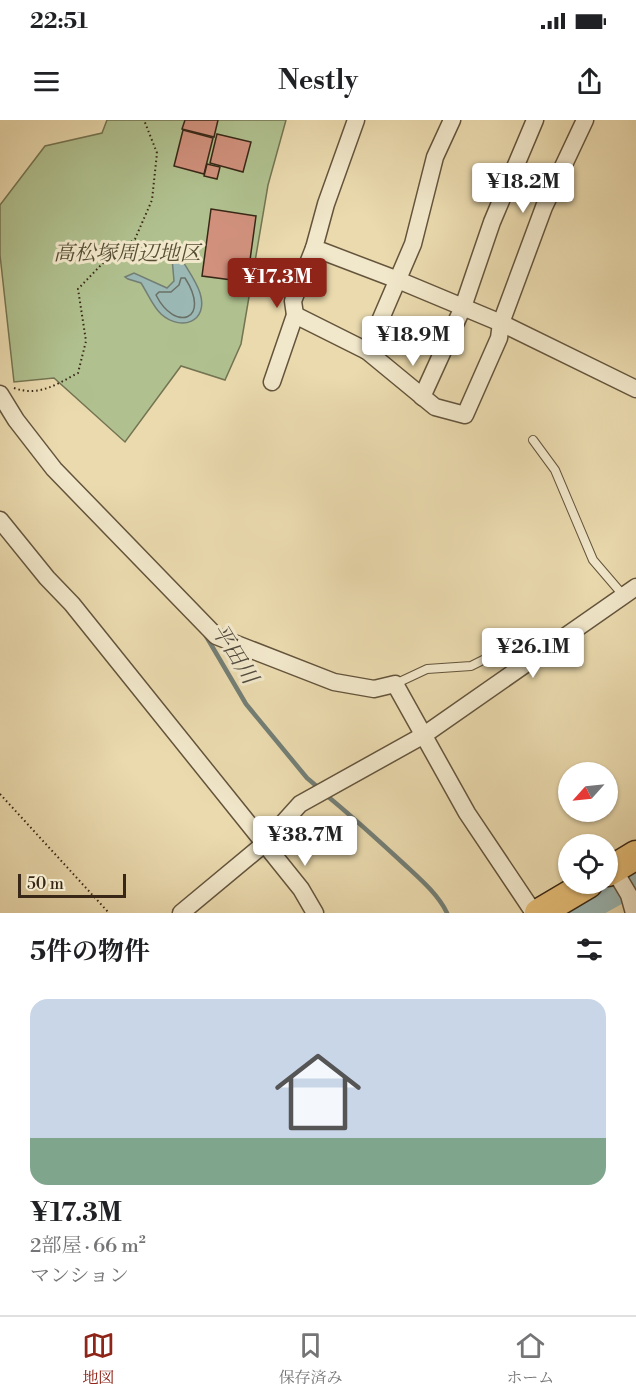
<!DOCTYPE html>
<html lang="ja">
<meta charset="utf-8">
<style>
body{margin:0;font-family:"Libre Bodoni","Noto Serif JP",serif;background:#f6f6f6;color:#202124;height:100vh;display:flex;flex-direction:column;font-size:22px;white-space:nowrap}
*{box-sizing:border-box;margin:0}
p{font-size:20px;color:#757577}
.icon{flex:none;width:33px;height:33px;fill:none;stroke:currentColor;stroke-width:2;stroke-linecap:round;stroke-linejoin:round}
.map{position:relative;height:793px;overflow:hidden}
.sheet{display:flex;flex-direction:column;background:#fff;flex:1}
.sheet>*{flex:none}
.needle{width:39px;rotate:243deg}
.tools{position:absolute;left:558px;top:642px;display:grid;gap:12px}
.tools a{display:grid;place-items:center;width:60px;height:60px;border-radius:50%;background:#fff;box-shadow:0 2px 4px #0004;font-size:30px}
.scale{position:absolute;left:18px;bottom:15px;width:108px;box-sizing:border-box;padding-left:6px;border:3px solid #382716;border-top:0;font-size:16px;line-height:21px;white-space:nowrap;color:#382716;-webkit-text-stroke:4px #f1e7ca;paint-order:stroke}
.price{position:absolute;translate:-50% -51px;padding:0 14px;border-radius:6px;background:#fff;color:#222;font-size:20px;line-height:39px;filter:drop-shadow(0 2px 3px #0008)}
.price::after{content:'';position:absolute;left:50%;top:36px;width:18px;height:14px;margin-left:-9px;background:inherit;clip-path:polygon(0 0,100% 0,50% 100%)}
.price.active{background:#8f2418;color:#fff}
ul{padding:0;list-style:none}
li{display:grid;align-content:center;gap:12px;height:318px;padding:0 30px}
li+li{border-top:2px solid #e0e0e0}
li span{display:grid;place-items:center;height:186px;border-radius:18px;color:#555}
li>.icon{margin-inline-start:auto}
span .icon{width:108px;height:108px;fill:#fffc;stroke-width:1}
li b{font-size:26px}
h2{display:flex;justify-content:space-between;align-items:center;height:72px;padding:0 30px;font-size:26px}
.status{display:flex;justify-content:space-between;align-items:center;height:42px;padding:0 30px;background:#fff;direction:ltr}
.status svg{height:16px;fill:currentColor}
header{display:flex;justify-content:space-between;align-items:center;height:78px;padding:0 30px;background:#fff;font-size:27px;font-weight:700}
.dock{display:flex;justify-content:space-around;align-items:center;height:84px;border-top:2px solid #e0e0e0;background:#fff;font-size:16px;color:#757577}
.dock a{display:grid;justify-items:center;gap:3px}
.dock .active{color:#8f2418}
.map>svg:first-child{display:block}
</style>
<div class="status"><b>22:51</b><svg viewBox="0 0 49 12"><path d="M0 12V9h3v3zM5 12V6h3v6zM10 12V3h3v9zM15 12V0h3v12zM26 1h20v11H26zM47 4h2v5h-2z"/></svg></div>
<header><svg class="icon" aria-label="menu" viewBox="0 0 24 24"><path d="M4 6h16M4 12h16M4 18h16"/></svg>Nestly<svg class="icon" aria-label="share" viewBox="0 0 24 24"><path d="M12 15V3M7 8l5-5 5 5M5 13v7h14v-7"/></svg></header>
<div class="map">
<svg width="636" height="793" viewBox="0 0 636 793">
<rect width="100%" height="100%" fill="#eadaae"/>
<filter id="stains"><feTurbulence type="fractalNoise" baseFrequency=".00333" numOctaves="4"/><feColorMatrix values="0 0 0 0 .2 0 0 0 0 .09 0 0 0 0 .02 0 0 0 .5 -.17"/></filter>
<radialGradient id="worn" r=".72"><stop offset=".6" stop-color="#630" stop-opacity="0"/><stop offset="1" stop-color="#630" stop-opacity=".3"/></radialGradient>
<!-- green -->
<polygon fill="#b0c18f" stroke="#747452" stroke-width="1.5" points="107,0 286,0 268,65 241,224 225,260 181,246 125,322 54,258 14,262 0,135 0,85 45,26 102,13"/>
<!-- water -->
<path fill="#9bb8b5" stroke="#737e75" stroke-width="1.5" d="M 180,136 C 186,148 196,160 200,173 C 209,202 181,212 161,194 C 153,187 147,172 141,163 L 128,159 L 125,157 L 134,153 L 167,168 L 174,161 L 172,138 Z"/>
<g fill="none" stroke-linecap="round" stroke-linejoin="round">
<!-- shore -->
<path stroke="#6a7066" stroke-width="1.5" d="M 181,158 L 185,158 C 212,200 175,213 156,175 L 159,172 L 171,172 L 179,165 Z"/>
<!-- stream -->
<g stroke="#737e75" stroke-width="4.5">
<polyline points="206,516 246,584 307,658 320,669"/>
<path d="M 326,675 C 353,697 378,720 404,744 C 419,758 438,774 447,793"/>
</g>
<!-- river -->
<polyline stroke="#9bb8b5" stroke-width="26" points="579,793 636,761"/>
</g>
<!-- building -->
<g fill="#d1917d" stroke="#382716" stroke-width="1.5">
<polygon points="185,0 218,0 214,17 182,9"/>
<polygon points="183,10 213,18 204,54 174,46"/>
<polygon points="217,14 251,22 243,52 210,43"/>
<polygon points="207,44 220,47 217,59 204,56"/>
<polygon points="211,89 256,96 247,162 202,156"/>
</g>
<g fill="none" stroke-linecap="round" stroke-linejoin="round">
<defs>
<g id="service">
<polyline points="533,320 555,350 593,440 623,475"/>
<polyline points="395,564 427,549 471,546 507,528 540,532"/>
</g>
<g id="minor">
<polyline points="356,0 326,84 314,128 398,160 501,203 636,269"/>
<polyline points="295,195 367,231 435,287 465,295 499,218 501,203 544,87 585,0"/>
<polyline points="367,231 413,124 435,37 452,0"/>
<polyline points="272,262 295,195 293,181 314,128"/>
<polyline points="0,274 16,300 54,349 216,516 334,562 374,569 395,564 467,693 534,793"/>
<polyline points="422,277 463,187 492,102 535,0"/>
<polyline points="0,400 47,458 72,484 301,769 315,793"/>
<polyline points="613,748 629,775 634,793"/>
<polyline points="181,793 264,724 300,684 424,615 636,467"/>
</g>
<g id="trunk">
<polyline points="608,752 636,735"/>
<polyline points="539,793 588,764"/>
</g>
</defs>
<!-- service casing -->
<use href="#service" stroke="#64543c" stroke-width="10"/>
<!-- minor casing -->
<use href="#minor" stroke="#64543c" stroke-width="19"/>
<!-- trunk casing -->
<use href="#trunk" stroke="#382716" stroke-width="31"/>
<!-- path -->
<g stroke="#382716" stroke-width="2" stroke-dasharray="1.5 3" stroke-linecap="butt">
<path d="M 14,268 C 39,277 57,264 78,253 L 86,221 L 78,169 L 102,144 L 135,119 L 152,80 L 157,33 L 144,0"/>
<polyline points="0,674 109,793"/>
</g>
<!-- service -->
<use href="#service" stroke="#f1e7ca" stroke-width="8"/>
<!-- minor -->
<use href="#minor" stroke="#f1e7ca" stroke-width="16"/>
<!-- trunk -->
<use href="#trunk" stroke="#e5bd77" stroke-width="28"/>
</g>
<g text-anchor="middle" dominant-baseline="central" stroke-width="6" stroke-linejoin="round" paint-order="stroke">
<!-- park labels -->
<g font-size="21" font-style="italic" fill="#564e34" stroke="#f1e7ca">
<text x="127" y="134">高松塚周辺地区</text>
</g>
<!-- water labels -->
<g font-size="22" font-style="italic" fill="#514b3e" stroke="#f1e7ca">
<text transform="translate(234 534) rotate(58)">平田川</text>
</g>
</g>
<rect width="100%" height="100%" filter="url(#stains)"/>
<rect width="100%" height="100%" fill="url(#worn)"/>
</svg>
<div class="tools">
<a><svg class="needle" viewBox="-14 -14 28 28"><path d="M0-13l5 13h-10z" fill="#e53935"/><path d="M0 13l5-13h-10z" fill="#757577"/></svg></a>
<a><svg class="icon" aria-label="locate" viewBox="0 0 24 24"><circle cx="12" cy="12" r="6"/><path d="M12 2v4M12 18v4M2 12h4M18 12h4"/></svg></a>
</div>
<div class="scale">50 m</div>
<b class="price" style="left:523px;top:94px">¥18.2M</b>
<b class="price active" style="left:277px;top:189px">¥17.3M</b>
<b class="price" style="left:413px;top:247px">¥18.9M</b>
<b class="price" style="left:533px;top:559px">¥26.1M</b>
<b class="price" style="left:305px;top:747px">¥38.7M</b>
</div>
<section class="sheet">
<h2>5件の物件<svg class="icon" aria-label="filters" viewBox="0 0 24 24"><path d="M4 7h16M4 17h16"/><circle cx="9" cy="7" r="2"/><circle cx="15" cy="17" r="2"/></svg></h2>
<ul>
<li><span style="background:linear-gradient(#c9d6e8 75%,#7fa58c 0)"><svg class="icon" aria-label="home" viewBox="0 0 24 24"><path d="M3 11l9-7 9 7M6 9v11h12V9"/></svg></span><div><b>¥17.3M</b><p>2部屋 · 66 m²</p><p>マンション</p></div></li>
</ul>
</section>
<nav class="dock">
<a class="active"><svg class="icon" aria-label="map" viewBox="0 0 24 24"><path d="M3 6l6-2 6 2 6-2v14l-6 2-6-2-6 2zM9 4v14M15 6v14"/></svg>地図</a>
<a><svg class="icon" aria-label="saved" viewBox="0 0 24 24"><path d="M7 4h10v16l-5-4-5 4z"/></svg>保存済み</a>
<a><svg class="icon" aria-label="home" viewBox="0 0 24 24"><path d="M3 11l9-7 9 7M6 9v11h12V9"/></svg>ホーム</a>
</nav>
